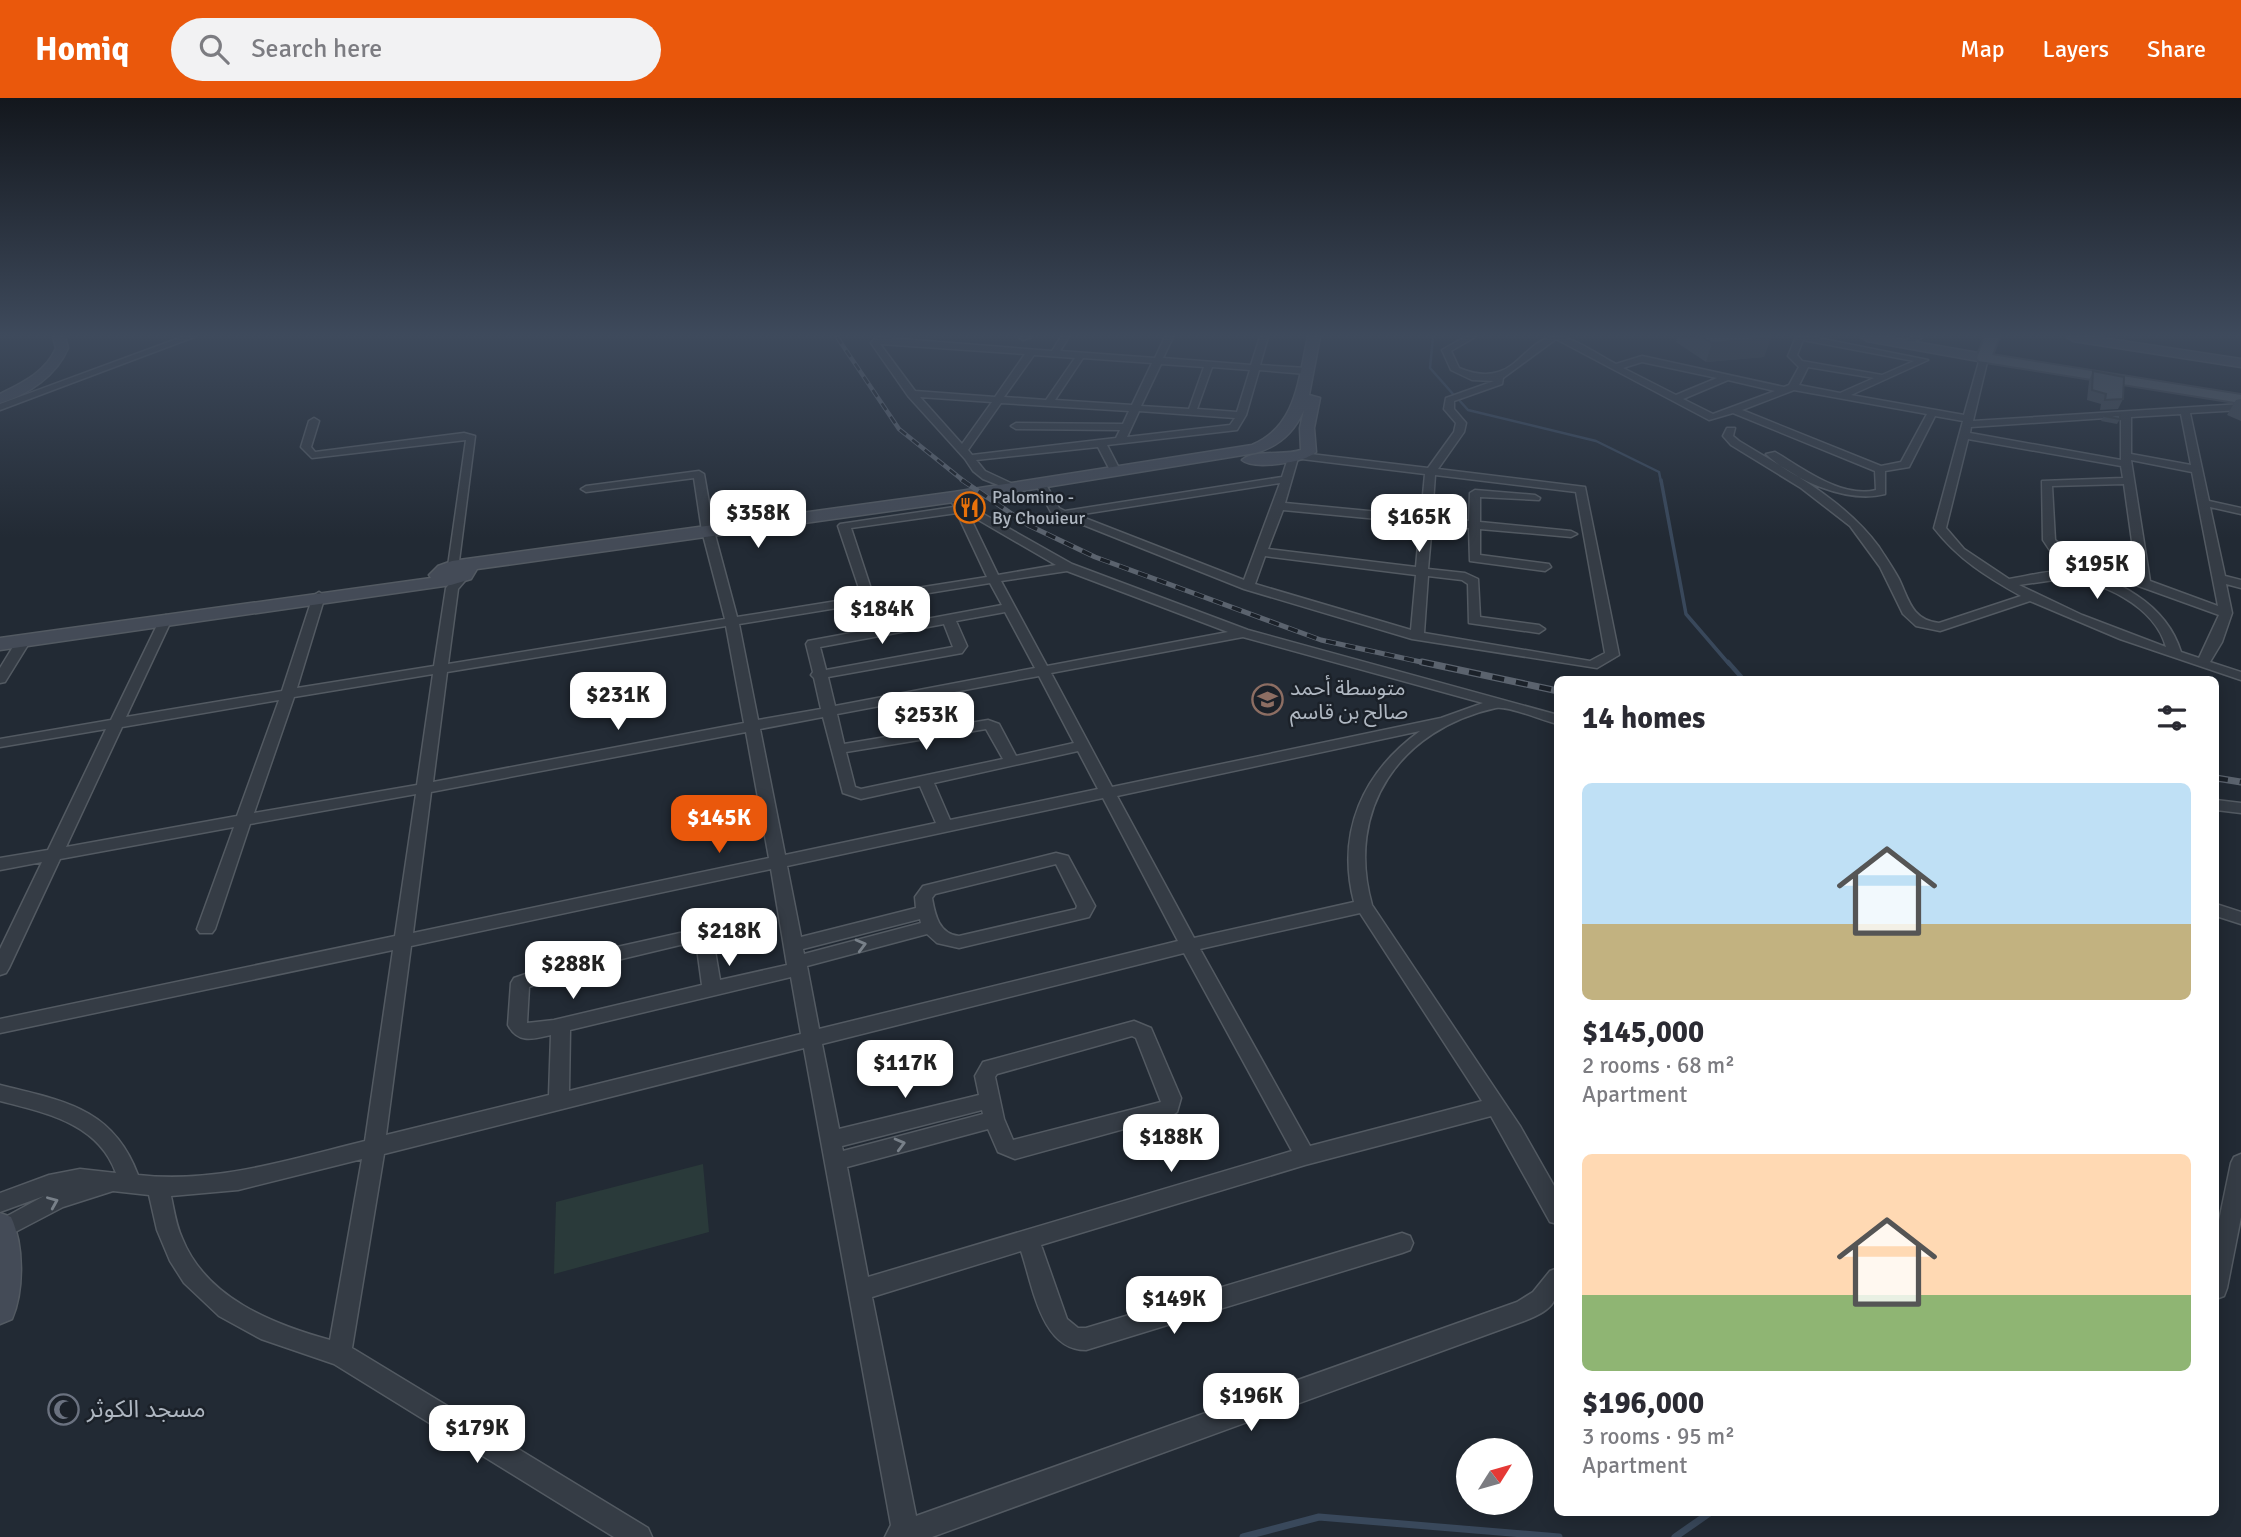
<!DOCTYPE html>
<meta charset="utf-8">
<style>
body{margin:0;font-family:Signika,"Noto Sans Arabic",sans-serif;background:#f2f2f3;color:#2b2b33;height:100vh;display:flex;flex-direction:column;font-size:26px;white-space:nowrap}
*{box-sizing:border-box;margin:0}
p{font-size:23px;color:#7c7c81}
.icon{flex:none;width:38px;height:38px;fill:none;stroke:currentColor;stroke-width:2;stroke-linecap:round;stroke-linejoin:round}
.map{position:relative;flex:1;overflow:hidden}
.panel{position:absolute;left:1554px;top:578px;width:665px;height:840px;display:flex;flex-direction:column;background:#fff;border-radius:10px;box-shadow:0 4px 18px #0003}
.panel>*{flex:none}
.needle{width:46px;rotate:53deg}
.controls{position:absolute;left:1456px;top:1340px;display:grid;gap:14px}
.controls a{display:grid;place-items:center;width:77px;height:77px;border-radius:50%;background:#fff;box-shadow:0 4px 18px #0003;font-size:35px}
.price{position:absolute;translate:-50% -60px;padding:0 16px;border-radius:14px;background:#fff;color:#222;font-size:23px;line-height:46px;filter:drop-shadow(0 2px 4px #0008)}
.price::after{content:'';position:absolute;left:50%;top:42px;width:21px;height:16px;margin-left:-10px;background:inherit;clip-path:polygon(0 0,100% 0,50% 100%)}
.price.active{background:#ea580c;color:#fff}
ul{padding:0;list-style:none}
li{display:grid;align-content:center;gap:14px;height:371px;padding:0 28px}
li span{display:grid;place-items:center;height:217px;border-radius:10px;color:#555}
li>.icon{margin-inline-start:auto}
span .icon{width:126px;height:126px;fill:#fffc;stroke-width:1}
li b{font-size:30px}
h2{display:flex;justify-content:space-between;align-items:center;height:84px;padding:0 28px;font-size:30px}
header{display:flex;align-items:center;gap:42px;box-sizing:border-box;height:98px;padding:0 35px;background:#ea580c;color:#fff}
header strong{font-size:33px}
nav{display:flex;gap:38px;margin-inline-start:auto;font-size:24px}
.search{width:490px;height:63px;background:#f2f2f3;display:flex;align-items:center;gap:18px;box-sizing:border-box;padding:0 24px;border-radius:38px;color:#7c7c81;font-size:26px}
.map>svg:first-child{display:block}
</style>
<header>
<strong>Homiq</strong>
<div class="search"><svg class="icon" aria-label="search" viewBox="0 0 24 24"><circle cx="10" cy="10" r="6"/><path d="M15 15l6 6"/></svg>Search here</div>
<nav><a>Map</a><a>Layers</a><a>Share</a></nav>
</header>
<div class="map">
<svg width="2241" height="1439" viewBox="0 0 2241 1439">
<rect width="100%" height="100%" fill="#222a34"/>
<!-- green -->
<polygon fill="#2a3a3a" points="703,1066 709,1134 554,1176 556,1104"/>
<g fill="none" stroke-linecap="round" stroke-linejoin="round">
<!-- stream-far3 -->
<g stroke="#39485b" stroke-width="2.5">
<polyline points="1433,239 1430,270 1453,296"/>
<polyline points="1459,302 1468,312 1596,343 1659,374 1661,384"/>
</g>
<!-- stream-far2 -->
<polyline stroke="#39485b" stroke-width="3.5" points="1661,382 1686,516 1729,566"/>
<!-- stream-far1 -->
<polyline stroke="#39485b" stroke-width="4.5" points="1728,564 1743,581"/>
<!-- stream -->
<g stroke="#39485b" stroke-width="7">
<polyline points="1243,1439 1319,1419 1559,1439"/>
<polyline points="1675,1439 1711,1414"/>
</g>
<defs>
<g id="street">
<polygon points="182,239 194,239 0,312 0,306"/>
<path d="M 876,239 L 1052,253 L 1061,239 L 1069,239 L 1060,253 L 1155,260 L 1165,239 L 1173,239 L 1163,260 L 1251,267 L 1260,239 L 1268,239 L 1260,267 L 1306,270 L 1311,273 L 1306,276 L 1259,272 L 1246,317 L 1237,332 L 1107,347 L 1121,374 L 1120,376 L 1112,376 L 1098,349 L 976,362 L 985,373 L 1015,387 L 1015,391 L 1011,392 L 983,381 L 973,373 L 965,361 L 908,298 L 871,245 ZM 880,246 L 1025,256 L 995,299 L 915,293 ZM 1034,257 L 1075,260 L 1046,302 L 1004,299 ZM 1083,260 L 1152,265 L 1132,307 L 1055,302 ZM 1161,266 L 1204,269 L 1189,311 L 1141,308 ZM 1212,269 L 1250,272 L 1237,314 L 1197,311 ZM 920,299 L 992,304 L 962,346 ZM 1001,305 L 1129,313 L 1123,326 L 1016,325 L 1011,328 L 1016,331 L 1120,332 L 1116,340 L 972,357 L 968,352 ZM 1139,313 L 1235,320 L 1230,327 L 1127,339 Z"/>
<polygon points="1019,239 1032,239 1023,242"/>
<path d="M 1465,239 L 1475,239 L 1451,253 L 1459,270 C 1520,295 1521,234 1562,239 C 1576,241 1602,259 1616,266 L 1642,258 L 1784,289 L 1789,287 L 1799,269 L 1788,258 L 1796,239 L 1813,239 L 1928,262 L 1851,297 L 1964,317 L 1980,260 L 1984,257 L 1988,260 L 1973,323 L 2241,306 L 2241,312 L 2190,315 L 2209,403 L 2241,410 L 2241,416 L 2210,409 L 2225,478 L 2241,482 L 2241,490 L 2226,486 L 2232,515 L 2222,544 L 2210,564 L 2241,574 L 2241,582 L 2120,541 L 2030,503 L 1940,533 L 1916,528 L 1903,516 L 1880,469 L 1850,428 L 1801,390 L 1731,347 L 1723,338 L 1727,330 L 1735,330 L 1733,338 L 1739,343 C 1788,373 1844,401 1879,449 C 1886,460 1893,470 1899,481 C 1909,502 1912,522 1939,525 L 2021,498 C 1987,479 1958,461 1934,430 L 1963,323 L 1935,318 L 1909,369 L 1885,373 L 1885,396 C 1848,406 1793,382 1766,356 L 1775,354 C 1802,370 1842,401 1876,392 L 1875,373 L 1733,315 L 1709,322 L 1556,241 L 1503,280 L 1502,286 L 1454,303 L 1454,311 L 1466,325 L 1464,334 L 1438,371 L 1585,389 L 1619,557 L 1597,570 L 1412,541 L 1244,491 L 1051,414 L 1035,385 L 1044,383 L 1059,410 L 1065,413 L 1282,379 L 1288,360 L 1293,357 L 1298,360 L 1285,405 L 1421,418 L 1425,376 L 1302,361 L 1297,358 L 1302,355 L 1428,370 L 1454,334 L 1456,325 L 1444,311 L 1446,300 L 1494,283 L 1472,282 L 1451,272 L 1442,252 ZM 1803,242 L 1914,263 L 1882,277 L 1802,263 L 1797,257 ZM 1642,264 L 1717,280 L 1676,297 L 1623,270 ZM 1808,269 L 1874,280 L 1840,295 L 1799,287 ZM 1728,282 L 1775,293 L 1713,316 L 1683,301 ZM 1794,292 L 1927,316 L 1901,364 L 1881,368 L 1742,312 ZM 2181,316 L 2191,367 L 2131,356 L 2131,319 ZM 2121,319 L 2121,362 L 1970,335 L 1971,329 ZM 1968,341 L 2121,368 L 2123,380 L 2042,383 L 2043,442 L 2049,451 L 2061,460 L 2219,517 L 2199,560 L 2181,554 C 2167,507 2115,477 2068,473 C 2048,472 2028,478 2009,481 L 1964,451 L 1946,430 ZM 2131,362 L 2192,374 L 2218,508 L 2150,483 ZM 1435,377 L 1576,394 L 1605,555 L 1590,563 L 1424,535 L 1428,478 L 1462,482 L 1468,486 L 1469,525 L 1539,535 L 1545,531 L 1539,527 L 1480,519 L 1478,481 L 1465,475 L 1428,471 L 1432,426 L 1469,430 L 1470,463 L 1545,473 L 1551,469 L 1549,466 L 1480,457 L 1480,431 L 1571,439 L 1577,436 L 1571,433 L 1480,424 L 1480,399 L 1539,402 L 1540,400 L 1535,397 L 1475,392 L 1470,395 L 1469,423 L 1432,419 ZM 1280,385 L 1244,482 L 1077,417 ZM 2124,386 L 2137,479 L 2069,454 L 2055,442 L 2052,388 ZM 1283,412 L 1420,425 L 1416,469 L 1268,451 ZM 1265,458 L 1416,477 L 1411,532 L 1255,486 ZM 2061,481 C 2100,481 2155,508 2166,549 L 2082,517 L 2019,487 Z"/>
<polygon points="1912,239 1923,239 1908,247 1901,245"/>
<polygon points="314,320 319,323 311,349 315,354 464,335 475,338 458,471 450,471 448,468 466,342 312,360 301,349 309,323"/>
<path d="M 699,373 L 704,376 L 714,433 L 737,519 L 862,499 L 838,428 L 840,426 L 954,409 L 951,402 L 956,399 L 960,400 L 965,409 L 978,413 L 1072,466 L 1248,532 L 1558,617 L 1558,626 C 1544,623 1507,607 1496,610 C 1400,631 1345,711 1372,807 L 1520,1028 L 1558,1095 L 1558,1126 L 1550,1124 L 1491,1018 L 1305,1067 L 1041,1147 L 1067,1221 L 1078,1230 L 1086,1230 L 1402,1135 L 1410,1138 L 1413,1145 L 1410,1152 L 1402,1155 L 1086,1252 C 1041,1252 1033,1188 1021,1153 L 872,1199 L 916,1418 L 1517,1204 L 1533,1194 L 1550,1173 L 1558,1170 C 1558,1203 1557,1210 1524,1223 L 932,1439 L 885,1439 L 891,1427 L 804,950 L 384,1056 L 352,1250 L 648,1430 L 652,1439 L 614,1439 L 334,1266 L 261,1241 L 219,1218 L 184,1185 L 170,1163 L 157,1132 L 149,1097 L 113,1093 L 63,1109 L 0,1142 L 0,1122 L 44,1098 L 0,1114 L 0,1095 L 49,1077 L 80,1071 L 116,1075 C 98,1025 46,1015 0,1003 L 0,987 C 64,1003 113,1010 138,1077 C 216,1086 291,1061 365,1043 L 393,852 L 0,935 L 0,921 L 395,838 L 416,696 L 250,726 L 215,831 L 212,835 L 200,835 L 197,831 L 234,729 L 60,761 L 9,870 L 6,875 L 0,877 L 0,851 L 42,764 L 0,772 L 0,760 L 48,752 L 106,631 L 0,649 L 0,641 L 111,622 L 160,521 L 166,517 L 172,521 L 126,619 L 282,593 L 313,498 L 319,494 L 325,498 L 297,590 L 434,568 L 446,490 L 459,475 L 463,474 L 469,478 L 458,491 L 448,566 L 725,521 L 702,433 L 694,380 L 586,394 L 581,391 L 586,388 ZM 957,415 L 987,479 L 873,497 L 851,430 ZM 969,417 L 970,417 L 1056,467 L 998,477 ZM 1067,473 L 1228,534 L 1047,568 L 1001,483 ZM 990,485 L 1002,507 L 808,543 L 806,546 L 813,574 L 811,577 L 814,580 L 821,611 L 758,622 L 739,526 ZM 1005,514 L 1035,570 L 835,608 L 828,579 L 962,555 L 967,548 L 956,523 ZM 944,526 L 953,549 L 826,572 L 820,549 ZM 726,528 L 744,625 L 433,684 L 447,574 ZM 1243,539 L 1483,605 L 1441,620 L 1112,689 L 1051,575 ZM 433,576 L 417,687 L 254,715 L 294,599 ZM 1039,578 L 1074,645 L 1016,658 L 999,626 L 988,622 L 844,646 L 837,616 ZM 279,602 L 237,718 L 66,749 L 122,629 ZM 823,619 L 843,695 L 861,701 L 920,688 L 936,725 L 785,757 L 760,631 ZM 986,631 L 1003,661 L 861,691 L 855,689 L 846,654 ZM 1420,633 C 1363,674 1336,734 1354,804 L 1194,840 L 1117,698 ZM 746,634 L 769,760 L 413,835 L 431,694 ZM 1078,653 L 1098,691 L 950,722 L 934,685 ZM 1103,700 L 1178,843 L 819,931 L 807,868 L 927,836 L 937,845 L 959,850 L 1089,819 L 1095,808 L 1068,758 L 1056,755 L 923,788 L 915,799 L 916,810 L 801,839 L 787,768 ZM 1056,766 L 1077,808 L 1076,811 L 959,838 C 939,836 935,817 932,800 L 935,796 ZM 771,771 L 787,867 L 720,882 L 714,847 C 706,834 694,834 680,835 L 581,857 L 514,880 L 511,885 L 508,927 C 518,946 533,941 551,937 L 549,997 L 386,1037 L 411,848 ZM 1360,815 L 1482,1003 L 1310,1048 L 1200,851 ZM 920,821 L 921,825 L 804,856 L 803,851 ZM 680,847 L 692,847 L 697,850 L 702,887 L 554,922 L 527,925 L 529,889 L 584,870 ZM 1184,855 L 1292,1053 L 868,1179 L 847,1069 L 988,1031 L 998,1054 L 1015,1061 L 1171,1018 L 1177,1014 L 1181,1000 L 1151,930 L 1134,923 L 983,964 L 975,978 L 979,997 L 839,1031 L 822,946 ZM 791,879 L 801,936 L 569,993 L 570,932 ZM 1132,938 L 1136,940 L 1161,1004 L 1013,1042 L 1004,1021 L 995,979 L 997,976 ZM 982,1012 L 983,1016 L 843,1053 L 842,1048 ZM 362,1061 L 330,1242 C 272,1226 206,1200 182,1140 C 176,1127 174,1112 171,1098 L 238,1092 Z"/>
<polygon points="24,538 31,542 5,584 0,585 0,570 19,539"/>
<polygon points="2216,702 2241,705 2241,715 2216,712"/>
<polygon points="2216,806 2241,814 2241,826 2216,818"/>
<polygon points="2241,1056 2241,1119 2227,1190 2224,1198 2216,1201 2216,1137 2231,1065 2234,1059"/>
</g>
<g id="secondary">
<path d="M 53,239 L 65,239 L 68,250 C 57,277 28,297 0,305 L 0,296 C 22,285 46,274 56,250 Z"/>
<path d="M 1308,239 L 1320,239 L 1309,297 L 1320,300 L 1314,330 L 1316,354 C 1305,365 1253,372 1242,362 C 1255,351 1284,358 1301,352 L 1300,330 L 1304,312 C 1294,335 1278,349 1255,355 L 954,404 L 477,471 L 471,481 L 451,487 L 0,552 L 0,540 L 431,480 L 429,477 L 438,468 L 452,463 L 954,394 L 1252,347 C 1297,328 1298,282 1308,239 Z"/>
<polygon points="1861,239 1887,239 1984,256 1990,260 1984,264 1867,243"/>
<polygon points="2067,239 2096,239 2241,261 2241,269 2073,243"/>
<path d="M 0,1115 L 11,1119 C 24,1147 24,1193 12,1221 L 0,1226 Z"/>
</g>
<polygon id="primary" points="1985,239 1999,239 1992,257 2241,297 2241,305 1979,263 1977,260"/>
</defs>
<!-- street casing -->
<use href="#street" stroke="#535a62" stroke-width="3"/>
<!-- secondary casing -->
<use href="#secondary" stroke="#535a62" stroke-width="3"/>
<!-- primary casing -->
<use href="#primary" stroke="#3f454e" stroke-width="4"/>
<!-- street -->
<use href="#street" fill="#353c45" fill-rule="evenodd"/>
<!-- secondary -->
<use href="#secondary" fill="#444b57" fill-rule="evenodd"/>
<!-- primary -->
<use href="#primary" fill="#535b64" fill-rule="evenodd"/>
<defs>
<polyline id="rail-far2" points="837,239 899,331 965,384"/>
<polyline id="rail-far1" points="962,382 1028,427 1095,459 1321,542 1430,566"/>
<g id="rail">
<polyline points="1422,564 1558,593"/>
<polyline points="2216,680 2241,684"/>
</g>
</defs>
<!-- rail-far2 casing -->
<use href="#rail-far2" stroke="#5b636e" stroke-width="4.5"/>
<!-- rail-far1 casing -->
<use href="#rail-far1" stroke="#5b636e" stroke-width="5"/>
<!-- rail casing -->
<use href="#rail" stroke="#5b636e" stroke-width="7"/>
<!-- rail-far2 -->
<use href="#rail-far2" stroke="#1b2129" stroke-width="2.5" stroke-dasharray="8" stroke-linecap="butt"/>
<!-- rail-far1 -->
<use href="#rail-far1" stroke="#1b2129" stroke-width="3.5" stroke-dasharray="10" stroke-linecap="butt"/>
<!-- rail -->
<use href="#rail" stroke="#1b2129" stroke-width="4.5" stroke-dasharray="12" stroke-linecap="butt"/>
</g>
<!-- wall -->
<g fill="#404852">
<polygon points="1677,239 1769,239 1764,259 1706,264 1676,244"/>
<polygon points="2093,273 2123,301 2118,311 2100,312 2101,306 2087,302 2089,283"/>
<polygon points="2241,301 2241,323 2227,317 2236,302"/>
<polygon points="2104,318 2120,321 2117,326 2101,323"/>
</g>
<!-- shaded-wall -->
<polygon fill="#343b42" points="1771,240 1764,259 1706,264 1712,245"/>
<!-- building -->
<g fill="#4b545f" stroke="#343b42" stroke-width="2">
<polygon points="1702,239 1769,239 1771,240 1712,245"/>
<polygon points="2093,273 2124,279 2123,301 2105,302 2106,296 2092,292"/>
<polygon points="2120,317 2120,321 2104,318"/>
</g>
<!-- one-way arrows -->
<defs><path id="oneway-chevron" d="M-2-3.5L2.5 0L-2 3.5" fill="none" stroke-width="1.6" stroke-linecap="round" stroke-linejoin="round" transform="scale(1.75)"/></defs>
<g stroke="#788089">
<use href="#oneway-chevron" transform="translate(861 847) rotate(-15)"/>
<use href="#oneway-chevron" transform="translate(900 1046) rotate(-15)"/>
<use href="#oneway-chevron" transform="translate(53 1104) rotate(-23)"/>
</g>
<!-- sky -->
<linearGradient id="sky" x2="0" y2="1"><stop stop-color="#13171d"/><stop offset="0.54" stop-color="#3e4a5c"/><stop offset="1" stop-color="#3e4a5c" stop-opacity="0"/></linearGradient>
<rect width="2241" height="440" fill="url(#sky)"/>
<!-- icons -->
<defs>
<symbol id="restaurant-ring" viewBox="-11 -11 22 22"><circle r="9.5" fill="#1b2129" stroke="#e8710a" stroke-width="1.5"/><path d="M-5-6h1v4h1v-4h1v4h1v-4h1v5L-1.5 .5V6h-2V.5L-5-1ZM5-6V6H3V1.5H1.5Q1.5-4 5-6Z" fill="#e8710a"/></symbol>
<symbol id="school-ring" viewBox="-11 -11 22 22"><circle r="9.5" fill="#1b2129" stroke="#8d6e63" stroke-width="1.5"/><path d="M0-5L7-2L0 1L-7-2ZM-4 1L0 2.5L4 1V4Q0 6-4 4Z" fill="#8d6e63"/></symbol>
<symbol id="mosque-ring" viewBox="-11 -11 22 22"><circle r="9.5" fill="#1b2129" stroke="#6b7280" stroke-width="1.5"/><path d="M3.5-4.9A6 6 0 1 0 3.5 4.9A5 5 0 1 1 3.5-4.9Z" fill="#6b7280"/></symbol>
</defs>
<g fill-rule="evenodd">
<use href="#restaurant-ring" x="952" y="392" width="35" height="35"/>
<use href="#school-ring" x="1250" y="584" width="35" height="35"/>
<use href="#mosque-ring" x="46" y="1294" width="35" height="35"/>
</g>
<g text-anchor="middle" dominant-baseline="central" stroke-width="5" stroke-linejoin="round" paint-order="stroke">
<!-- far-poi labels -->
<g font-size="18" fill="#afb7c1" stroke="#1b2129" text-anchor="start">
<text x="992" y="399">Palomino -<tspan x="992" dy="21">By Chouieur</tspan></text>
</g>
<!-- poi labels -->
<g font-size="21" fill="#afb7c1" stroke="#1b2129" text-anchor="start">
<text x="1290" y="590">متوسطة أحمد<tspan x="1290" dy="24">صالح بن قاسم</tspan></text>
</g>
<!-- near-poi labels -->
<g font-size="24" fill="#afb7c1" stroke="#1b2129" text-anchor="start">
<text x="87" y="1311">مسجد الكوثر</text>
</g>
</g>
</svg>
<div class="controls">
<a><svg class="needle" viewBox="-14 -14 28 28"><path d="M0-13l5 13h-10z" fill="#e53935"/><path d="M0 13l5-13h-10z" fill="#7c7c81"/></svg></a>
</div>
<b class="price" style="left:758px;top:452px">$358K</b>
<b class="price" style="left:1419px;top:456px">$165K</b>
<b class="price" style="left:2097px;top:503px">$195K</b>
<b class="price" style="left:882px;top:548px">$184K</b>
<b class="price" style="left:618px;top:634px">$231K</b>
<b class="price" style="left:926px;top:654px">$253K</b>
<b class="price active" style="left:719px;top:757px">$145K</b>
<b class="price" style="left:729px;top:870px">$218K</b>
<b class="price" style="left:573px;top:903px">$288K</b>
<b class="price" style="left:905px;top:1002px">$117K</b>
<b class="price" style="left:1171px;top:1076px">$188K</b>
<b class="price" style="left:1174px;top:1238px">$149K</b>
<b class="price" style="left:1251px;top:1335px">$196K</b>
<b class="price" style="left:477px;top:1367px">$179K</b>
<section class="panel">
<h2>14 homes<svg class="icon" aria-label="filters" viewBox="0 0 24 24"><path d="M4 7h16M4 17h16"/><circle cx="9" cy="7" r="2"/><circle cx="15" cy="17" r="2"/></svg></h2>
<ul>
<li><span style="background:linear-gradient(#bfe0f5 65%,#c2b280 0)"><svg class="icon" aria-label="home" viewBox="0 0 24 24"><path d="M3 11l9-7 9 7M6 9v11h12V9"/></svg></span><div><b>$145,000</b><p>2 rooms · 68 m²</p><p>Apartment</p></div></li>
<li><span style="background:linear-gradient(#ffd9b3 65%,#8fb573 0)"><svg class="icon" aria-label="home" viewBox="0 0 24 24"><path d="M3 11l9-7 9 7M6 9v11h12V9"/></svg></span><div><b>$196,000</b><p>3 rooms · 95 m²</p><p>Apartment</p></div></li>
</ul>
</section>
</div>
